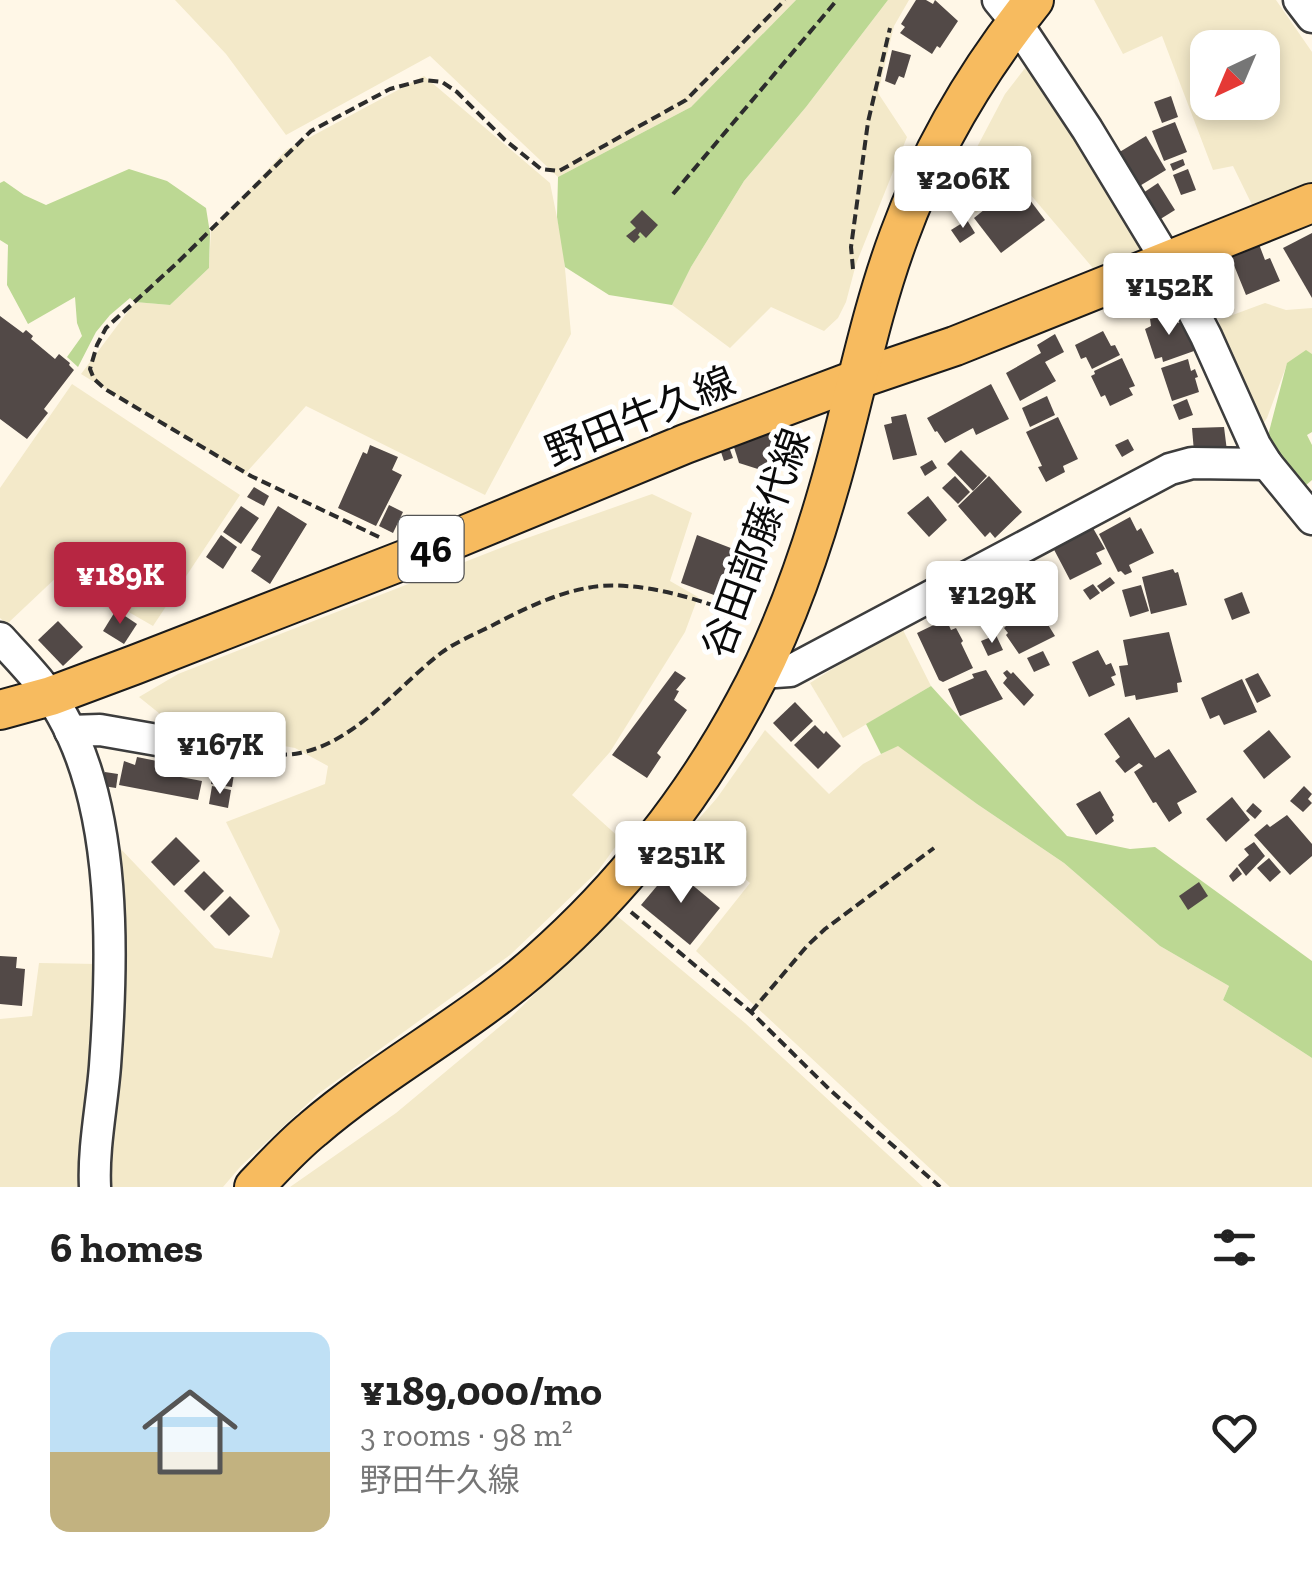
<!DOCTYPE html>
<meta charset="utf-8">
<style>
body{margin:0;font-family:"Zilla Slab","Noto Sans JP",serif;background:#f6f6f6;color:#222;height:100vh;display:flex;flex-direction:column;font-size:38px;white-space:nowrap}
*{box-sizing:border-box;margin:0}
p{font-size:32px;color:#767676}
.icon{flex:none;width:55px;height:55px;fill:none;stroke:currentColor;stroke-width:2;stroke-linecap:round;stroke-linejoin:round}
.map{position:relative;height:1187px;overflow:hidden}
.sheet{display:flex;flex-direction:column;background:#fff;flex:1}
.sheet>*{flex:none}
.needle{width:65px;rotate:224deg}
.fabs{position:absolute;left:1190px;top:30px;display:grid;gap:20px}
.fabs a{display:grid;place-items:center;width:90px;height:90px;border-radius:20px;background:#fff;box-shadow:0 5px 15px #0003;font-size:50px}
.price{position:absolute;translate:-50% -85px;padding:0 22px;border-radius:10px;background:#fff;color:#222;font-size:32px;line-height:65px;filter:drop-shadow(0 2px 5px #0008)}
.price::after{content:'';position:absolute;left:50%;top:60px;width:30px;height:22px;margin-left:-15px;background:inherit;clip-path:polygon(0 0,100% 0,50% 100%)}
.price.active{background:#b72642;color:#fff}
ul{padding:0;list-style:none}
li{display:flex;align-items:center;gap:30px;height:250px;padding:0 50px}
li+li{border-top:2px solid #e0e0e0}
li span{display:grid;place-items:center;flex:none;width:280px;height:200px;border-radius:20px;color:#555}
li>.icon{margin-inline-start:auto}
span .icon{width:120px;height:120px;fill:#fffc;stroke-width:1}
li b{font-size:42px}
h2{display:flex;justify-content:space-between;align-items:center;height:120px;padding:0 50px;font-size:42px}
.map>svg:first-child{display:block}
</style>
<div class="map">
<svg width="1312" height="1187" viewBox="0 0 1312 1187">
<rect width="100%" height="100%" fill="#fff7e7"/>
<!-- farmland -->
<g fill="#f3e9c9" fill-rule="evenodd">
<polygon points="175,0 796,0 691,107 558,177 430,56 286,135 226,54"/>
<polygon points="888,0 909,0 894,26 878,93 907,137 856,264 846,302 838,318 824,331 771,307 730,348 672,305 691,267 744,181 806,107"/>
<path d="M 1094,0 L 1276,0 L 1312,52 L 1312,191 L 1256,213 L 1233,166 L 1213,170 L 1162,36 L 1123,54 ZM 1208,48 L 1262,48 L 1262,102 L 1208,102 Z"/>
<polygon points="1029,63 1156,255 1098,274 1018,180 976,213 956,187 1005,94"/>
<polygon points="424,76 550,183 563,247 571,334 485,495 306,406 245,474 81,374 135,302 170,305 209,268 211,230 286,150"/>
<polygon points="1265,303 1286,310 1312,308 1312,354 1306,351 1287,364 1267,418 1258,431 1222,346 1219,320"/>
<polygon points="72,384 240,495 153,626 61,573 7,624 0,618 0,488"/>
<polygon points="652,494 692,513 670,581 698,597 685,632 610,752 572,795 621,839 598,871 510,955 318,1094 241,1166 223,1187 110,1187 108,1163 117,845 215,948 272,958 280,931 226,822 325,784 328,766 295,748 240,738 165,718 139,697 178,674 513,543"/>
<polygon points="901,626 931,686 843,738 810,683"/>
<polygon points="765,730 829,794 863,764 898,745 977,804 1064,863 1160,946 1229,986 1223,1000 1312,1058 1312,1187 950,1187 696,951 750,883 688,831 717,798"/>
<polygon points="616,915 745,1023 923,1187 290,1187 396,1113 510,1018"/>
<polygon points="39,963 98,964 78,1174 80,1187 0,1187 0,1019 32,1016"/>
</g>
<!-- forest -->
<g fill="#bcd893">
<polygon points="796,0 888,0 806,107 744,181 691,267 672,305 609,295 565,267 557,217 558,177 691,107"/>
<polygon points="129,169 167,181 206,208 210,233 209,268 170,305 135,302 130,298 110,315 96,332 78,367 67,357 82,336 77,323 75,297 28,324 7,285 8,245 0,240 0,183 4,181 24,195 46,205"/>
<polygon points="1306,350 1312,354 1312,432 1307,435 1312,445 1312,480 1305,486 1266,443 1287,363"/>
<polygon points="931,686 1067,836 1130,849 1155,847 1312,961 1312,1058 1223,1000 1229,986 1160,946 1064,863 977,804 898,746 881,754 866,724"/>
</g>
<!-- building -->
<g fill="#524947">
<polygon points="916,0 926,0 933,4 935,0 958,21 940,48 937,46 932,54 900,33 905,27 901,24"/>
<polygon points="892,50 911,55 904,78 899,76 895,85 885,81"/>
<polygon points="1171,96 1178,117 1162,123 1154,102"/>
<polygon points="1175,122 1187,152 1164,161 1152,131"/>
<polygon points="1146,136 1166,170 1133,190 1113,156"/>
<polygon points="1183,159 1185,165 1173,171 1170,164"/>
<polygon points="1188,169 1196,190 1181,195 1173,175"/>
<polygon points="1017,183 1045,220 1001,253 974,218"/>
<polygon points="1158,183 1175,210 1154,223 1137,197"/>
<polygon points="642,210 658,225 646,238 640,232 638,235 640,237 634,243 626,236 636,228 630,222"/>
<polygon points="967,220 975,233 960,243 951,230"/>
<polygon points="1312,233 1312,298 1283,248"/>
<polygon points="1257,239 1265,260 1270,258 1280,281 1246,295 1229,253"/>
<polygon points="1166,315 1167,320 1176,317 1178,323 1185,321 1194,351 1163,362 1162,357 1155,359 1145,329 1151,326 1150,319"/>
<polygon points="0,316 23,333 26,330 33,336 31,339 55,359 59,354 70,363 69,365 74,370 44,409 48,413 27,439 0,419"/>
<polygon points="1103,331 1111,346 1115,345 1120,355 1092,369 1086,357 1081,359 1075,345"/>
<polygon points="1055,334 1064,352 1045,362 1056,381 1020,401 1006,373 1041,353 1037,345"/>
<polygon points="1122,358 1135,386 1129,388 1133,395 1110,406 1105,395 1101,397 1091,376 1095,374 1094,371"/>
<polygon points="1188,359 1191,371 1195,369 1198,377 1195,378 1199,392 1172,401 1161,368"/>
<polygon points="991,384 1009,419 976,435 973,428 945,443 937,431 935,432 927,418"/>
<polygon points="1047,396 1055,415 1030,427 1022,408"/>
<polygon points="1187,399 1193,415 1179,420 1173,405"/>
<polygon points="906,414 917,455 893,460 884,425 892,423 891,417"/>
<polygon points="1058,417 1078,459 1063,466 1065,472 1046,482 1038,467 1042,466 1026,432"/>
<polygon points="787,422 797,446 788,461 761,470 739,463 733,444"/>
<polygon points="1224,427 1227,451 1194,452 1192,428"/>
<polygon points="1128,439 1134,450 1122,457 1115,445"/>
<polygon points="728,444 733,458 724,461 719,446"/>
<polygon points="370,445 398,457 392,470 402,475 376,526 338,508 363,452 367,454"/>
<polygon points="961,450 987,476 973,491 947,464"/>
<polygon points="932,460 937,468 925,476 920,467"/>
<polygon points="955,476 970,492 958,504 942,488"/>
<polygon points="989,476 1022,512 995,538 990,532 985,537 958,506"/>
<polygon points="254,487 269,496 264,506 247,497"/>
<polygon points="928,496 947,520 929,537 907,513"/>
<polygon points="389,505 403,512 393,533 379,526"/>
<polygon points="241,506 259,518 241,544 223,532"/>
<polygon points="278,506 307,524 270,584 251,571 261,556 251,550"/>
<polygon points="1130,517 1137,531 1141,528 1154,553 1129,565 1132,572 1125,575 1121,571 1118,572 1099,534"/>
<polygon points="1089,521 1105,549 1096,553 1102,564 1070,580 1050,542"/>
<polygon points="221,535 237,547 223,569 206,557"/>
<polygon points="697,535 736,550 742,565 739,576 735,575 725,599 681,583"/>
<polygon points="1173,569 1175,573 1178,572 1187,605 1151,614 1142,577"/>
<polygon points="1110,577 1115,583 1102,592 1097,586"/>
<polygon points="1022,580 1037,603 1040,602 1050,618 1047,623 1055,636 1019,654 1006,635 1008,633 1004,628 1006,626 990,601"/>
<polygon points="1093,584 1100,593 1090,600 1083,590"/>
<polygon points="1141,585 1149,611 1130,617 1122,590"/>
<polygon points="1242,592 1250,613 1232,620 1224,599"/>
<polygon points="116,610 137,624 124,644 103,631"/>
<polygon points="946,619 951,630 956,628 963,641 961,643 973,668 943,682 939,680 917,633"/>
<polygon points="58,621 83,647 63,666 38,640"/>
<polygon points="1169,632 1182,682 1177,683 1178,692 1136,700 1135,695 1125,697 1119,666 1128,665 1123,640"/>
<polygon points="996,635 1003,650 988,656 981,641"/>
<polygon points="1098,650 1106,665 1111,663 1116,675 1111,677 1115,685 1089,697 1072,662"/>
<polygon points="1043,651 1050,665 1034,672 1027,658"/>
<polygon points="986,670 1003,699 960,716 948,689 974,678 972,674"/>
<polygon points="1007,670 1011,674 1013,672 1034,695 1024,706 1003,683 1007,678 1003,673"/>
<polygon points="675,671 686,678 676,690 679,691 674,700 687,710 657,753 661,757 647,778 612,755"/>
<polygon points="1258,673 1271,696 1257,703 1245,679"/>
<polygon points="1242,679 1257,712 1224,725 1219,715 1210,719 1201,698"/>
<polygon points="795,702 813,721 791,742 773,723"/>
<polygon points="1129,717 1155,758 1169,749 1197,792 1177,803 1182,813 1169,822 1156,802 1153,803 1134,772 1143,766 1139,763 1125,773 1115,761 1120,757 1104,734"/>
<polygon points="815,725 824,734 826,731 841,746 818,769 794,745"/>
<polygon points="1269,730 1291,757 1264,779 1243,751"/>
<polygon points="137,757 172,764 170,775 202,781 198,800 119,785 124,761 135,765"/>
<polygon points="214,757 236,761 232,787 211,784"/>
<polygon points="105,772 118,774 116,788 103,786"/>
<polygon points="212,786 231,790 228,808 209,804"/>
<polygon points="1304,786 1312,794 1308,799 1312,803 1303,812 1290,801"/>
<polygon points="1100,791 1114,815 1112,817 1114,821 1096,835 1076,804"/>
<polygon points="1232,797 1250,820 1226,842 1206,819"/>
<polygon points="1253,803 1262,811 1255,819 1246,811"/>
<polygon points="1287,815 1312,844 1312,856 1290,875 1254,835 1267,824 1270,827"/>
<polygon points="176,837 200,861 174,886 151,862"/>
<polygon points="1254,842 1265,856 1246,876 1238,865 1249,855 1244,849"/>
<polygon points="1269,858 1281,872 1270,882 1257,868"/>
<polygon points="1237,867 1242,874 1233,882 1229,876"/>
<polygon points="672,868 720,908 690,945 641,905"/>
<polygon points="204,871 224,891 204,911 184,891"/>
<polygon points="1199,882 1208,896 1188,910 1179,896"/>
<polygon points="230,896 250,916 229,936 210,916"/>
<polygon points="0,956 17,957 16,968 25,969 22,1006 0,1004"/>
</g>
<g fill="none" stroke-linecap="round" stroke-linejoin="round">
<defs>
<g id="minor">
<polyline points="998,0 1016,22 1087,129 1167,261 1206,336 1255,445 1267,464 1312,519"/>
<polyline points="1299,0 1312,17"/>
<path d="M 0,638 C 22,662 46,686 62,715 C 117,812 113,958 105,1066 C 102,1105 93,1148 95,1187"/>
<polyline points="760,673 790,671 1170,469 1192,463 1267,464"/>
<polyline points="70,731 100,730 237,754"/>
</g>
<g id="major">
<polyline points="0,710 51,696 134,665 404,560 685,444 858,379 955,346 1312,203"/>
<path d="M 254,1187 C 273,1167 292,1146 313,1129 C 384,1068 469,1024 539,962 C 621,890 693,799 745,702 C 781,636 807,564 828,491 C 853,407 868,319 899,236 C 930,151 977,71 1034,0"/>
</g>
</defs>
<!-- minor casing -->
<use href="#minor" stroke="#3d3d3d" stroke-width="35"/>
<!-- major casing -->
<use href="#major" stroke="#1b1b1b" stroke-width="42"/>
<!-- path -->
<g stroke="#2c2c2c" stroke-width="4" stroke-dasharray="10 5" stroke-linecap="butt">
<polyline points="673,194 837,0"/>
<polyline points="853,269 851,247 868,122 890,28"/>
<polyline points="379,537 251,476 105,389 94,379 90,369 97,345 106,328 177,263 311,131 390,89 423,80 442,82 457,92 505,140 541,169 559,171 686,100 785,0"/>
<path d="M 262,754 C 275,754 288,756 300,753 C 357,741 397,687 441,653 C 457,641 478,633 495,624 C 524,609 554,594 587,588 C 633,578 707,600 749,620"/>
<polyline points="631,912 751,1012 829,1089 940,1187"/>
<polyline points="751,1012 807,946 825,929 934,848"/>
</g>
<!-- minor -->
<use href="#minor" stroke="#fff" stroke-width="30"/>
<!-- major -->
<use href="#major" stroke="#f7bb5f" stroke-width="38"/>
</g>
<g text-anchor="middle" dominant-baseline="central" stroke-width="10" stroke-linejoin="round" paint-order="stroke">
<!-- shield labels -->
<rect fill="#fff" stroke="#545454" stroke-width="2.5" x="398.5" y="516" width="65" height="66" rx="8"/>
<g font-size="38" font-weight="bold" fill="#0a0a0a">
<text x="431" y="549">46</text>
</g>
<!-- street labels -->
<g font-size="40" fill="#0a0a0a" stroke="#fff">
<text transform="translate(640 416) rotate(-22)">野田牛久線</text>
<text transform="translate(756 543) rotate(-70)">谷田部藤代線</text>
</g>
</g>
</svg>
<div class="fabs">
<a><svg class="needle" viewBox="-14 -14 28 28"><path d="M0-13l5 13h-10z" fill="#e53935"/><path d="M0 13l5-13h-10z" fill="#767676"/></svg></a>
</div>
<b class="price" style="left:963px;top:231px">¥206K</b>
<b class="price" style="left:1169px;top:338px">¥152K</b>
<b class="price active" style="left:120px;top:627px">¥189K</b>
<b class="price" style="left:992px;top:646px">¥129K</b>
<b class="price" style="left:220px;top:797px">¥167K</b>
<b class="price" style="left:681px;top:906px">¥251K</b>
</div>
<section class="sheet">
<h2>6 homes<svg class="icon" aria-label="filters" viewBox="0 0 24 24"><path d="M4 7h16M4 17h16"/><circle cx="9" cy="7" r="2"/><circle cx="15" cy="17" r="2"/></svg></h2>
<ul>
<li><span style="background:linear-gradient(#bfe0f5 60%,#c2b280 0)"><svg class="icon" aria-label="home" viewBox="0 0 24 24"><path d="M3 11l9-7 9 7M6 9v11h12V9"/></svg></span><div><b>¥189,000/mo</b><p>3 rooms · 98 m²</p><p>野田牛久線</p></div><svg class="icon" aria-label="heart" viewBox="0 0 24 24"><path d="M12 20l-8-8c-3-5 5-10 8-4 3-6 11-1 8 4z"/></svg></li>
</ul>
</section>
